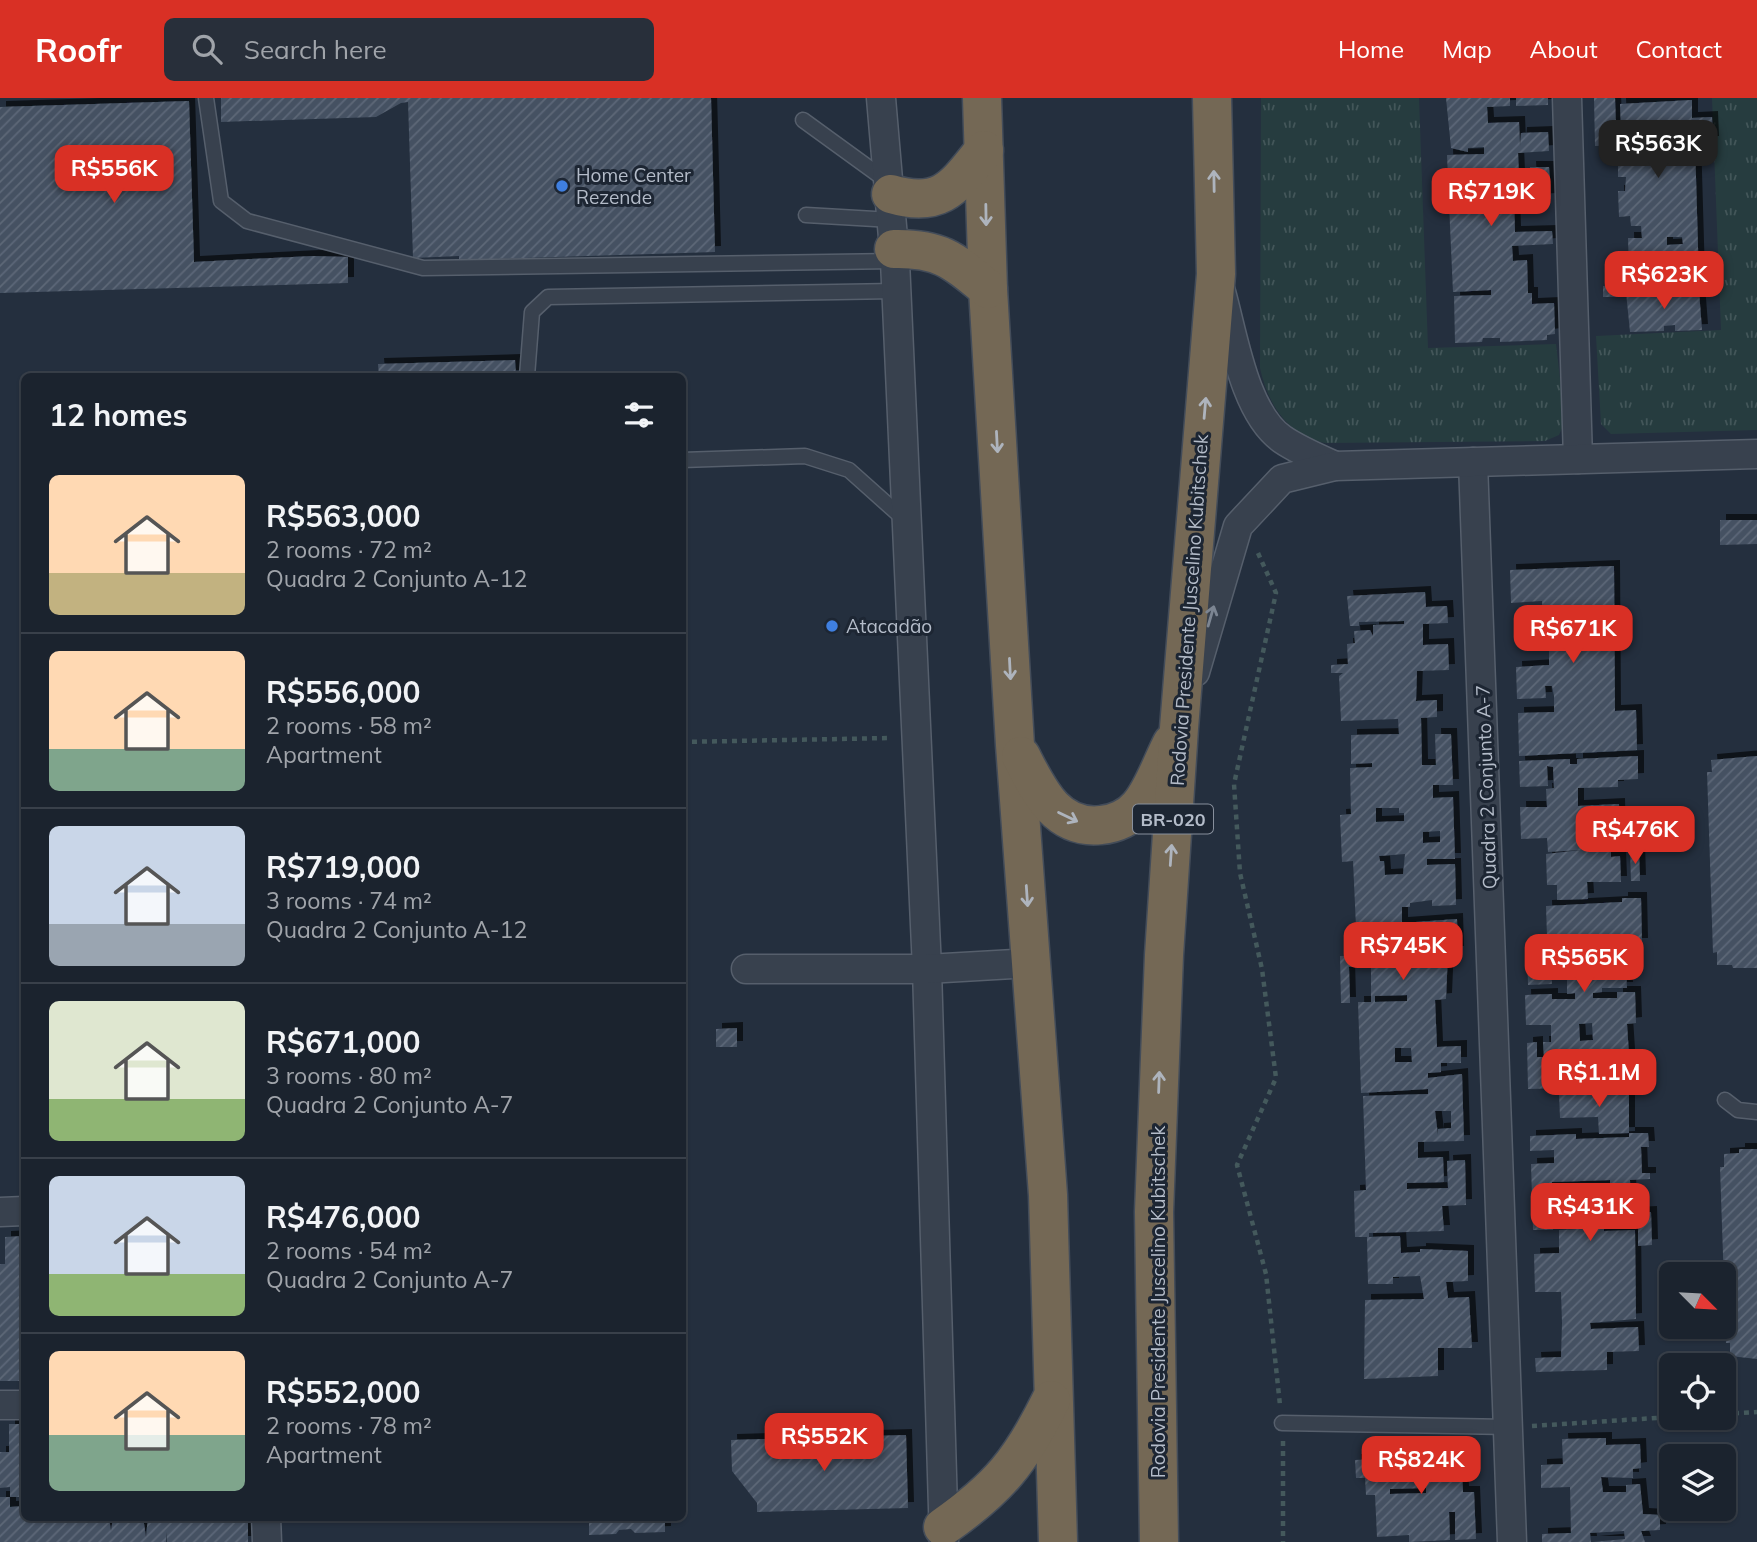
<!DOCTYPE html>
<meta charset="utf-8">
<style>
body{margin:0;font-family:Mulish,sans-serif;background:#282f3a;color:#f1f3f6;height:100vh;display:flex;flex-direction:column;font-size:26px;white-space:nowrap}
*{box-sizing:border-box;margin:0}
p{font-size:23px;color:#a0a4aa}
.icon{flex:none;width:38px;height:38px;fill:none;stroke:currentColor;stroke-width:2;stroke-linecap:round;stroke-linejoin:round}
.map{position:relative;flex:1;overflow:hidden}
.panel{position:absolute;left:21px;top:275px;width:665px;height:1148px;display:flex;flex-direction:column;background:#1b232e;border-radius:10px;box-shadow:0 2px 5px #0004,0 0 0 2px #39404a}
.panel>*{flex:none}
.needle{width:46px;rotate:114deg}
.buttons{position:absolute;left:1659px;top:1164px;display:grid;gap:14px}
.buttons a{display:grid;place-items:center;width:77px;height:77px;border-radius:10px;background:#1b232e;box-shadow:0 2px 5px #0004,0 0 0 2px #39404a;font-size:35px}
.price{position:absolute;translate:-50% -60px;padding:0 16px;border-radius:14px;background:#d93025;color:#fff;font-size:23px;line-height:46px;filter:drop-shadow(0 2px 4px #0008)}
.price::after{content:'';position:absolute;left:50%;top:42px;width:21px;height:16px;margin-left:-10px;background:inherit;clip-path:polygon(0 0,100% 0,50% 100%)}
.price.on{background:#222;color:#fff}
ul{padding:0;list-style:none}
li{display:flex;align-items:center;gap:21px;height:175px;padding:0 28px}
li+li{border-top:2px solid #39404a}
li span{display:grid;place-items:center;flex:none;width:196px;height:140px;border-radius:10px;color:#555}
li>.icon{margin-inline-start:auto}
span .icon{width:84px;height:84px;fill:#fffc;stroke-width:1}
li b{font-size:30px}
h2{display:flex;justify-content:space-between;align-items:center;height:84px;padding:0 28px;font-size:30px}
header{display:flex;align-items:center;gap:42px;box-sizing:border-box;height:98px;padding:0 35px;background:#d93025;color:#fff}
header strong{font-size:33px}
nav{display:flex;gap:38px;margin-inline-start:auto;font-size:24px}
.search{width:490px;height:63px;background:#282f3a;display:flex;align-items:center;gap:18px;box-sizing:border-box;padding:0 24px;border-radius:10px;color:#a0a4aa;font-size:26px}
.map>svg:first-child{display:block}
</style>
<header>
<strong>Roofr</strong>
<div class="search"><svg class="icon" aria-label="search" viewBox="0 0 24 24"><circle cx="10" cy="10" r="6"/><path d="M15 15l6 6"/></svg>Search here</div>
<nav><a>Home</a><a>Map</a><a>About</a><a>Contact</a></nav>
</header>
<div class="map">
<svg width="1757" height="1444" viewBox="0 0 1757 1444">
<defs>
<pattern id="grass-tufts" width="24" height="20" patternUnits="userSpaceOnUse" patternTransform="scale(1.75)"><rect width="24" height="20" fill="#263c3f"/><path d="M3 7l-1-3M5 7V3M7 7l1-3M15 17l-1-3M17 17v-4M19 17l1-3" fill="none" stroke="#435659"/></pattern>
<pattern id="building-hatch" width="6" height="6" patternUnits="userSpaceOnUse" patternTransform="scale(1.75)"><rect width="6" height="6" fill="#455162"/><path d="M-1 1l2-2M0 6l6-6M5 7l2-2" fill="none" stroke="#5d6877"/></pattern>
<filter id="shadow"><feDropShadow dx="6" dy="-6" stdDeviation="0" flood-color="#0009"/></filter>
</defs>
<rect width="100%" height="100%" fill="#242f3e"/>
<!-- grass -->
<g fill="url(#grass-tufts)">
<path d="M 1261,0 L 1419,0 L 1428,250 L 1556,246 L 1565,323 L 1559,337 L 1545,343 L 1325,345 C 1287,337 1268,306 1260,270 Z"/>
<polygon points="1712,0 1757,0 1757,332 1611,336 1601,326 1596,238 1721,232"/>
</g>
<!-- building -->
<g fill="url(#building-hatch)" fill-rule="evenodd" filter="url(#shadow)">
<polygon points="221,0 711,0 715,154 459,162 459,158 413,160 408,4 401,5 376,19 221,24"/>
<polygon points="1446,0 1510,0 1510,8 1487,9 1488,25 1519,24 1520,48 1521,35 1548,34 1549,53 1518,55 1520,102 1514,102 1515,134 1552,133 1553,146 1512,148 1513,163 1527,162 1528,195 1532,195 1532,206 1554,205 1555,236 1547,237 1547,242 1500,244 1500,240 1483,240 1482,244 1455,245 1454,198 1491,197 1491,192 1453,194 1449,106 1482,103 1482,97 1475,97 1475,103 1449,103 1447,57 1484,56 1484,49 1468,50 1468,54 1451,50"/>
<polygon points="1516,0 1548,0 1548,7 1516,8"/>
<path d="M 1594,0 L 1615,0 L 1616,30 L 1621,30 L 1620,6 L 1692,2 L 1692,20 L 1712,19 L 1713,44 L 1695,45 L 1699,184 L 1670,185 L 1669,172 L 1629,173 L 1628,140 L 1642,140 L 1641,128 L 1631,128 L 1630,118 L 1619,119 L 1618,93 L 1625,93 L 1626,79 L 1618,79 L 1618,47 L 1595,48 ZM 1643,31 L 1660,31 L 1661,46 L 1644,46 ZM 1667,139 L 1682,139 L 1683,146 L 1667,147 Z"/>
<polygon points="189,3 194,164 313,158 348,159 348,185 0,195 0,9"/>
<polygon points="1530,69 1549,69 1551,101 1532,102"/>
<polygon points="1622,187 1622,199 1603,199 1603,188"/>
<polygon points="1699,193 1702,232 1675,233 1675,227 1664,228 1664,233 1630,234 1626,194"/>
<polygon points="515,262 516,278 379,278 378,266"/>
<polygon points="1720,422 1757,422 1757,446 1720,447"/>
<polygon points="1614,468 1615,613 1636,612 1637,652 1519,658 1518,615 1554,614 1554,598 1552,588 1545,588 1546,600 1517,601 1516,569 1549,567 1549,520 1543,520 1542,503 1511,505 1510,472"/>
<path d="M 1425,494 L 1426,509 L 1447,508 L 1448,525 L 1423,526 L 1423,547 L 1448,546 L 1449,572 L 1417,573 L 1416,603 L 1437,602 L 1437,619 L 1421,620 L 1422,667 L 1436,667 L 1435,636 L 1451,636 L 1453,687 L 1433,687 L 1433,700 L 1453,699 L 1455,761 L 1427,761 L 1427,767 L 1455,766 L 1456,807 L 1432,808 L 1432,802 L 1410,805 L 1410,809 L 1402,809 L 1402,825 L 1457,821 L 1458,854 L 1448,854 L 1446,901 L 1435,902 L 1437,949 L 1461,948 L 1461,965 L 1441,965 L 1441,974 L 1428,975 L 1428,980 L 1462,976 L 1464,1043 L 1418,1044 L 1418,1060 L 1443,1059 L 1444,1084 L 1407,1085 L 1407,1091 L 1448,1090 L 1447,1063 L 1465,1062 L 1466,1107 L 1442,1108 L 1444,1133 L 1369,1135 L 1369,1139 L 1400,1138 L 1401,1155 L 1420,1154 L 1420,1151 L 1468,1153 L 1468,1183 L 1446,1184 L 1448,1200 L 1469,1199 L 1472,1250 L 1438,1250 L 1438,1278 L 1364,1281 L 1365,1202 L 1424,1201 L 1420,1178 L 1393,1179 L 1393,1186 L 1368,1186 L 1367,1139 L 1355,1139 L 1354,1093 L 1366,1092 L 1363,998 L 1428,996 L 1428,991 L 1361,995 L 1358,904 L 1371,904 L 1371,868 L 1349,869 L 1350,905 L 1341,905 L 1340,858 L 1425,855 L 1425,850 L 1357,851 L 1353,763 L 1342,764 L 1340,717 L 1351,716 L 1350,670 L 1372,669 L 1372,665 L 1351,666 L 1351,637 L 1399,636 L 1398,621 L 1341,623 L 1339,578 L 1343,575 L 1331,575 L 1331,567 L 1348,566 L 1347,546 L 1355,545 L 1354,533 L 1370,532 L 1373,538 L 1373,527 L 1404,526 L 1404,523 L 1359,524 L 1359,528 L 1350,528 L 1347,498 ZM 1376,710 L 1399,710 L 1399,715 L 1404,715 L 1404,723 L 1376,724 ZM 1440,733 L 1440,744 L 1423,745 L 1423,734 ZM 1405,756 L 1403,776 L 1385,777 L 1384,763 L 1380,763 L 1379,758 ZM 1407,897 L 1407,903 L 1375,904 L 1375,898 ZM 1395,950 L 1411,950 L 1412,964 L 1395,964 ZM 1435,1013 L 1451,1013 L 1451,1030 L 1438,1031 L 1438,1037 Z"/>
<polygon points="1638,658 1638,681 1618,682 1618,689 1578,690 1578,708 1619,706 1620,750 1589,754 1611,753 1611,759 1620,758 1621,784 1587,784 1588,801 1557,802 1557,787 1547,787 1546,756 1581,752 1548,754 1547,740 1521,741 1520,709 1547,709 1546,691 1554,690 1553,669 1547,668 1548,688 1520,689 1519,663 1570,661 1570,666 1577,666 1577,661"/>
<polygon points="1757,658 1757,870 1733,870 1732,867 1717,867 1717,854 1713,855 1707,674 1712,674 1711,662"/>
<polygon points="1639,752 1640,783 1631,783 1630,753"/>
<path d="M 1622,800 L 1641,800 L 1642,846 L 1625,846 L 1627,890 L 1602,890 L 1602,894 L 1593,895 L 1593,900 L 1617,900 L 1617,894 L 1635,894 L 1636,925 L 1627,926 L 1631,987 L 1592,989 L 1591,974 L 1565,975 L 1566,990 L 1528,991 L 1527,945 L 1537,944 L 1537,959 L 1544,959 L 1543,944 L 1551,944 L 1551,927 L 1526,927 L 1525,897 L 1552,896 L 1552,901 L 1575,901 L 1575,895 L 1567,896 L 1567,881 L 1562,881 L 1561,872 L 1551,872 L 1552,886 L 1528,887 L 1527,850 L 1552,849 L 1551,839 L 1547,839 L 1546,808 L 1622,804 ZM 1592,925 L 1593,942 L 1580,943 L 1579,926 Z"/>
<polygon points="737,930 737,949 716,949 716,931"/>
<polygon points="1629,993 1629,1035 1599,1036 1598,1019 1560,1020 1559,996"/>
<path d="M 1629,1035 L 1648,1035 L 1649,1049 L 1641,1049 L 1642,1075 L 1650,1075 L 1650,1081 L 1630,1082 L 1631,1115 L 1651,1114 L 1652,1147 L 1638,1148 L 1638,1129 L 1604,1130 L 1604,1133 L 1635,1132 L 1636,1221 L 1590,1225 L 1591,1231 L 1638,1229 L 1639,1253 L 1607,1254 L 1607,1272 L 1536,1274 L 1535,1260 L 1561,1259 L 1562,1225 L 1561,1194 L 1535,1194 L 1534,1156 L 1559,1155 L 1559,1132 L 1594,1130 L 1593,1117 L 1581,1118 L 1581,1113 L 1552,1114 L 1553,1132 L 1533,1132 L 1531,1066 L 1554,1065 L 1554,1052 L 1530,1053 L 1530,1038 L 1576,1036 L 1576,1041 L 1629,1039 ZM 1610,1082 L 1610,1088 L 1552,1090 L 1552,1084 Z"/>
<polygon points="1739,1051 1757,1051 1757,1261 1730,1258 1730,1245 1726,1245 1720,1069 1724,1069 1724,1056 1739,1055"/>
<polygon points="24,1138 24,1283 0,1283 0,1166 5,1166 5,1139"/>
<polygon points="9,1326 24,1326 24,1399 10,1399 10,1409 24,1408 24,1419 109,1419 111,1433 113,1419 143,1419 146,1439 148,1419 248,1419 248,1444 167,1444 167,1434 166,1444 0,1444 0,1399 10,1399 10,1389 0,1390 0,1354 9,1354"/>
<polygon points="906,1337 908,1410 757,1414 757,1405 732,1373 731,1342"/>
<polygon points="1606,1340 1606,1347 1640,1346 1641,1370 1633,1371 1633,1380 1601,1379 1603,1394 1626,1394 1626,1387 1640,1386 1643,1416 1660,1417 1660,1432 1641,1433 1645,1444 1593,1444 1625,1441 1624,1433 1590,1435 1591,1444 1542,1444 1542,1436 1571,1435 1570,1389 1541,1390 1541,1367 1563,1366 1562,1341"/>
<path d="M 1461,1347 L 1463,1394 L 1474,1394 L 1476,1441 L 1455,1442 L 1455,1414 L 1449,1414 L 1450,1442 L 1409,1444 L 1409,1437 L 1377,1439 L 1375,1397 L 1366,1397 L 1365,1380 L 1356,1380 L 1355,1362 L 1375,1361 L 1375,1366 L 1428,1364 L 1427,1348 ZM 1426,1390 L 1426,1395 L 1390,1396 L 1390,1391 Z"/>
<polygon points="589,1419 665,1419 665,1434 635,1435 631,1431 619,1432 616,1436 589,1437"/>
</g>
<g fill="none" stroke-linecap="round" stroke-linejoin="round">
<defs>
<g id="lane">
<polyline points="206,0 221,103 247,123 423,170 895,163"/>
<polyline points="803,22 887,83"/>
<polyline points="806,117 892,122"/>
<polyline points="527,278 532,214 548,199 896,193"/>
<polyline points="682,362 805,358 849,372 905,422"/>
<polyline points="1725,1002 1738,1012 1757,1014"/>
<polyline points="1282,1325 1510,1329"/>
</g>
<g id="street">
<polyline points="881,0 895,163 927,871 944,1444"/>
<polyline points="1567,0 1578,361"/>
<path d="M 1221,194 C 1233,236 1244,314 1282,341 C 1298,352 1317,360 1335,368"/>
<polyline points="1473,364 1512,1444"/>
<polyline points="1195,574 1238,428 1282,381 1335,368 1757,356"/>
<polyline points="746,871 927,871 1032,865"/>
<polyline points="0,1114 24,1113"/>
<polyline points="0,1307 24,1307"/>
<polyline points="266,1419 267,1444"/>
</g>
<g id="highway">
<polyline points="982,0 988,191 1015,647 1048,1097 1058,1444"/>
<path d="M 891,96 C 942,111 955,88 984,52"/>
<path d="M 894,151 C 940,150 953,162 988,191"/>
<path d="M 1021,658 C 1038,691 1056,732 1101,727 C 1115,726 1130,719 1139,708 C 1153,692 1162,664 1172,645"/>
<path d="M 943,1429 C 999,1390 1021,1363 1051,1302"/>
<polyline points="1159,1444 1154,1114 1164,857 1179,630 1216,176 1212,0"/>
</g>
</defs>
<!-- lane casing -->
<use href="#lane" stroke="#565f6c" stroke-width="17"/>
<!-- street casing -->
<use href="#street" stroke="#565f6c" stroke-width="31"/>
<!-- highway casing -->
<use href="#highway" stroke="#434c59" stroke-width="41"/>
<!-- path -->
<g stroke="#44595c" stroke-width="4.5" stroke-dasharray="5 5" stroke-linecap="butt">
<polyline points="1258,455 1276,495 1234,686 1240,775 1262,871 1276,980 1237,1067 1266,1176 1280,1307"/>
<polyline points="682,644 891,640"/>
<polyline points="1724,1316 1757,1314"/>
<polyline points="1532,1328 1671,1319"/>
<polyline points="1283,1343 1283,1444"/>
</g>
<!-- lane -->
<use href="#lane" stroke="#38414e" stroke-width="14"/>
<!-- street -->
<use href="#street" stroke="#38414e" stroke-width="28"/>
<!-- highway -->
<use href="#highway" stroke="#746855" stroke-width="38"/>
</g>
<!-- one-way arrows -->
<defs><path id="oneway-shaft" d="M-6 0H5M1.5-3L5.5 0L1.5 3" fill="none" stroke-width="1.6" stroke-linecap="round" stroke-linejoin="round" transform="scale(1.75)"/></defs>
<g stroke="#aeb4bd">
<use href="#oneway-shaft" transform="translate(1214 83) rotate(-91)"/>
<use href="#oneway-shaft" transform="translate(986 117) rotate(89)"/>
<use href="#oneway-shaft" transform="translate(1205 310) rotate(-85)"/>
<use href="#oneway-shaft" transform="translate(997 344) rotate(87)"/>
<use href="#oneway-shaft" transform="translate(1010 571) rotate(87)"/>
<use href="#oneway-shaft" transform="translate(1068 719) rotate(26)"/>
<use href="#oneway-shaft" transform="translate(1171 757) rotate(-86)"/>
<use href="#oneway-shaft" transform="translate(1027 798) rotate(86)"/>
<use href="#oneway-shaft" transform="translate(1159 984) rotate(-88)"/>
</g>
<use stroke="#7c8592" href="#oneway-shaft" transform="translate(1211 518) rotate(-74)"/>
<!-- markers -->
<g fill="#3f7fe0" stroke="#1d2633" stroke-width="2.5">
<circle cx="562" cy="88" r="7"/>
<circle cx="832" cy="528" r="7"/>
</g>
<g text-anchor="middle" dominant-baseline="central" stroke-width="6" stroke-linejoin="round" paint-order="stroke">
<!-- shield labels -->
<rect fill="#1d2633" stroke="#878f9c" stroke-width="2" x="1133" y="706.5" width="80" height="29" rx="5"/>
<g font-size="18" font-weight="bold" fill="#b4bcc9">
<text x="1173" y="721">BR-020</text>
</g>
<!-- poi labels -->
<g font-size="19" fill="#b4bcc9" stroke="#1d2633" text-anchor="start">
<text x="576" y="77">Home Center<tspan x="576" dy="22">Rezende</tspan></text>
<text x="846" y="528">Atacadão</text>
</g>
<!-- street labels -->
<g font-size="19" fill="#b4bcc9" stroke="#1d2633">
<text transform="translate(1189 512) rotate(-86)">Rodovia Presidente Juscelino Kubitschek</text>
<text transform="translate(1486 689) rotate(-92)">Quadra 2 Conjunto A-7</text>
<text transform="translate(1158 1204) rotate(-90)">Rodovia Presidente Juscelino Kubitschek</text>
</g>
</g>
</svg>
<div class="buttons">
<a><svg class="needle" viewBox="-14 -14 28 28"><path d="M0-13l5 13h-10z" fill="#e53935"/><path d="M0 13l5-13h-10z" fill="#a0a4aa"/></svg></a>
<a><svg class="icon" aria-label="locate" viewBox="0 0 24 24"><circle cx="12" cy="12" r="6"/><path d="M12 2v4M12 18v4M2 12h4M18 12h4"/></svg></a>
<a><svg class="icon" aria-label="layers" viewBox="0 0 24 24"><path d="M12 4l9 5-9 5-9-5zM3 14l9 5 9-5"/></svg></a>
</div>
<b class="price on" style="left:1658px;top:82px">R$563K</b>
<b class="price" style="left:114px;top:107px">R$556K</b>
<b class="price" style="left:1491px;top:130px">R$719K</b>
<b class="price" style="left:1664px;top:213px">R$623K</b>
<b class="price" style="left:1573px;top:567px">R$671K</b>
<b class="price" style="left:1635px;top:768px">R$476K</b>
<b class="price" style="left:1403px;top:884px">R$745K</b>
<b class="price" style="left:1584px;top:896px">R$565K</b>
<b class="price" style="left:1599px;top:1011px">R$1.1M</b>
<b class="price" style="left:1590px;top:1145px">R$431K</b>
<b class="price" style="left:824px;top:1375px">R$552K</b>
<b class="price" style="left:1421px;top:1398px">R$824K</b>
<section class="panel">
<h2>12 homes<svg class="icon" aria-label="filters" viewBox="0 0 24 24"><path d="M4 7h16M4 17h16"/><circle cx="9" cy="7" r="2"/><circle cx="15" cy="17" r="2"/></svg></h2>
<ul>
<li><span style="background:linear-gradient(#ffd9b3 70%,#c2b280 0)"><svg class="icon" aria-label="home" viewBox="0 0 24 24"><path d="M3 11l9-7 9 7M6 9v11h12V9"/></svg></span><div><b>R$563,000</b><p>2 rooms · 72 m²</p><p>Quadra 2 Conjunto A-12</p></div></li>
<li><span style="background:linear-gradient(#ffd9b3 70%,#7fa58c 0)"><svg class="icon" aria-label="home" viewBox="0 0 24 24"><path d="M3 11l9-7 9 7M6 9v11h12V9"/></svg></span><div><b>R$556,000</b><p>2 rooms · 58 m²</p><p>Apartment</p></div></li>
<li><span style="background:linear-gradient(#c9d6e8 70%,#9aa5b1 0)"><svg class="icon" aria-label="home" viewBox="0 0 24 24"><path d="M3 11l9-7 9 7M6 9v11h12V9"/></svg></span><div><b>R$719,000</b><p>3 rooms · 74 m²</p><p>Quadra 2 Conjunto A-12</p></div></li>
<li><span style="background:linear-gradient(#dfe7d0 70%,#8fb573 0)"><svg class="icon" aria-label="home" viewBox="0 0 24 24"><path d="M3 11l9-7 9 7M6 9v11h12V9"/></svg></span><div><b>R$671,000</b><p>3 rooms · 80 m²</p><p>Quadra 2 Conjunto A-7</p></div></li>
<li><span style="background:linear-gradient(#c9d6e8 70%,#8fb573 0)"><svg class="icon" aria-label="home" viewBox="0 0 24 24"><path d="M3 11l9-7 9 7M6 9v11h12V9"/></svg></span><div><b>R$476,000</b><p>2 rooms · 54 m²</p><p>Quadra 2 Conjunto A-7</p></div></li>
<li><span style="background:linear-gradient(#ffd9b3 60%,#7fa58c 0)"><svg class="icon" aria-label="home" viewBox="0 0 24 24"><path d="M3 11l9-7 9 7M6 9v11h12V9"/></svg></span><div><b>R$552,000</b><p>2 rooms · 78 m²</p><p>Apartment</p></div></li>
</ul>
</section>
</div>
